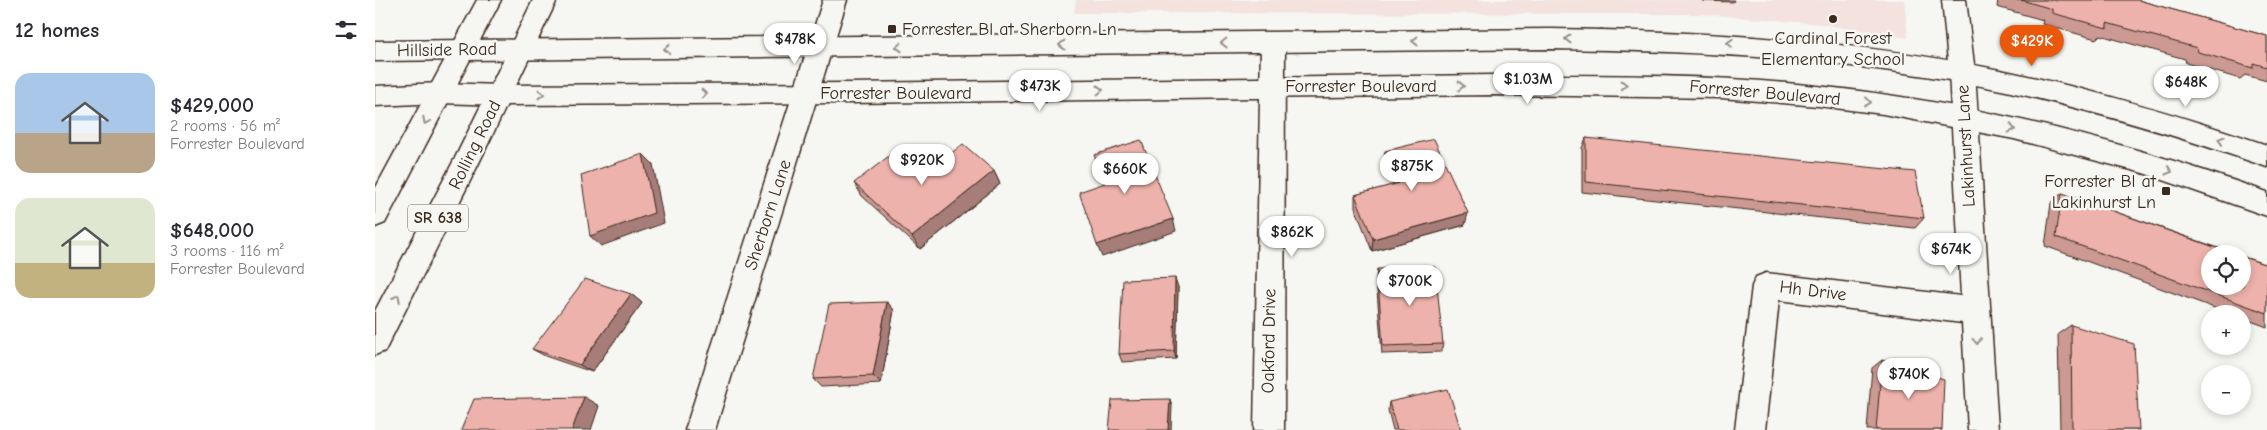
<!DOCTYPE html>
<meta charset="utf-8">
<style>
body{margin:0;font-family:"Comic Neue",sans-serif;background:#f2f2f3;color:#2b2b33;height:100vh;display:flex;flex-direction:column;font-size:19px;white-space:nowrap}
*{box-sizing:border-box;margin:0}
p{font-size:16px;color:#7c7c81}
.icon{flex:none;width:28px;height:28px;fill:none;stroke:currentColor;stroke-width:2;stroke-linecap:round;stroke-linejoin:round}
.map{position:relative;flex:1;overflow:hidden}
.panel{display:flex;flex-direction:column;background:#fff;width:375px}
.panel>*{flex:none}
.buttons{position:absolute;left:1826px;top:245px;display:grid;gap:10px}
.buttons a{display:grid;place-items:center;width:50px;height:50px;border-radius:50%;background:#fff;box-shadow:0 2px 8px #0003;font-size:25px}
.price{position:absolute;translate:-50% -42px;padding:0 11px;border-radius:18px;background:#fff;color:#222;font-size:16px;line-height:32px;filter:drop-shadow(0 1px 2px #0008)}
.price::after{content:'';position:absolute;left:50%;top:30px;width:15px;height:11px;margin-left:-8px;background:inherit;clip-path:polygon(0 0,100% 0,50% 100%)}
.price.on{background:#ea580c;color:#fff}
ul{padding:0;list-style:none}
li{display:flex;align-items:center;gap:15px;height:125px;padding:0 15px}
li span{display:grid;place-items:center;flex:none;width:140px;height:100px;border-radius:15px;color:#555}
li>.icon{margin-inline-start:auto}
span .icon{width:60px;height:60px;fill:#fffc;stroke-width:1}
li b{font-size:21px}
h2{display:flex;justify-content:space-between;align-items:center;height:60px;padding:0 15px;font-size:21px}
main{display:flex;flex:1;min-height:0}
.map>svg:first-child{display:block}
</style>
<main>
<section class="panel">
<h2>12 homes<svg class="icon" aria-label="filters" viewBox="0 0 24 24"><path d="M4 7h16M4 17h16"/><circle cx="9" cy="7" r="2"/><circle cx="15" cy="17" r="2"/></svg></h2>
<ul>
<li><span style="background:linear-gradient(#a9c7e8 60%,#b9a48a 0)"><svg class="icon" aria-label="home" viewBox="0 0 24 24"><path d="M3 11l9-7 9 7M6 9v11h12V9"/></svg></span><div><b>$429,000</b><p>2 rooms · 56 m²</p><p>Forrester Boulevard</p></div></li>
<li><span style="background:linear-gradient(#dfe7d0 65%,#c2b280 0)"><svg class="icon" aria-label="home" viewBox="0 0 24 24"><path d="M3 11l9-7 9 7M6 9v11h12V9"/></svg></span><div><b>$648,000</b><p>3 rooms · 116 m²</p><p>Forrester Boulevard</p></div></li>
</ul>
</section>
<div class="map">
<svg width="1892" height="430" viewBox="0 0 1892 430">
<rect width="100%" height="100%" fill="#f6f6f2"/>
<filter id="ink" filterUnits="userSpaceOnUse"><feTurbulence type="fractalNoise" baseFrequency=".02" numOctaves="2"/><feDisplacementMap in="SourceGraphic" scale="10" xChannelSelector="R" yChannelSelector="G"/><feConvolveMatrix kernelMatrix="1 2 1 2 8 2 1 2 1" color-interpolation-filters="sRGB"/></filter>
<g filter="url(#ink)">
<!-- built -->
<polygon fill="#f3e2dd" points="701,0 1529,0 1533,38 1446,24 1326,14 699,13"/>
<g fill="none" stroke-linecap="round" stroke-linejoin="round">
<defs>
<g id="street">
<polygon points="448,0 472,0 340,430 310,430"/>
<polygon points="1567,0 1591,0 1600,72 1623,430 1593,430 1587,323 1404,300 1390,430 1360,430 1377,286 1381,277 1391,273 1586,296 1574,72"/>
<polygon points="898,33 907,36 910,43 909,430 879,430 886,43 889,36"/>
</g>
<g id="secondary">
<path d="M 1176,29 C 1328,31 1481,40 1630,71 C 1720,90 1806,116 1892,145 L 1892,167 C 1806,137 1720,111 1631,91 C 1481,59 1328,51 1176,49 L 0,61 L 0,41 Z"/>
<path d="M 1118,75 C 1226,75 1334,74 1442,86 C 1597,102 1746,140 1892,192 L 1892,216 L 1768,173 L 1639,139 L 1508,114 L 1443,106 L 1346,98 L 1118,95 L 474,103 L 125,105 L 65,103 L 0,106 L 0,86 L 65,83 L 125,85 L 474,83 Z"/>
</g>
<g id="primary">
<polygon points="102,0 126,0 10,223 0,227 0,189"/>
<polygon points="158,0 182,0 103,165 10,351 0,355 0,311 80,158"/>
</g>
</defs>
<!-- street casing -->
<use href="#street" stroke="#3b2a1e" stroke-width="3"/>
<!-- secondary casing -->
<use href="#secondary" stroke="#3b2a1e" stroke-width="3"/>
<!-- primary casing -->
<use href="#primary" stroke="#3b2a1e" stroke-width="3"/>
<!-- street -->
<use href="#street" fill="#f6f6f2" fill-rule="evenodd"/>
<!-- secondary -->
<use href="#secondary" fill="#f6f6f2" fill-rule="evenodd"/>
<!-- primary -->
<use href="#primary" fill="#f6f6f2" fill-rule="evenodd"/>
</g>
<!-- wall -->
<g fill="#cc9993" stroke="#3b2a1e">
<polygon points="1328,0 1359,0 1358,2 1328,1"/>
<polygon points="1623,0 1763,0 1892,36 1892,81 1870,75 1865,79 1811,63 1810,59 1725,35 1721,39 1667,24 1668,20 1622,7"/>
<polygon points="1211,138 1549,218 1540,228 1207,192 1207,148"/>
<polygon points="1010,151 1090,225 997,251 980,207 980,195 1018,185 1009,164"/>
<polygon points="619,171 625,184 545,249 487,196 479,183 551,173"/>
<polygon points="1687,193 1892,265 1892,327 1868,318 1868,314 1856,314 1670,246 1676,203"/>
<polygon points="1002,269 1068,344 1066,352 1007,354 1001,278"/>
<polygon points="803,287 801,359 747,362 744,354"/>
<polygon points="256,294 267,303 217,372 170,356 157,349"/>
<polygon points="512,302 519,310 506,384 446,387 438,379"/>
<polygon points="1696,325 1764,430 1685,430 1683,334"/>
<polygon points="1507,360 1567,430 1492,430 1497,368"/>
<polygon points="1014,402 1086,430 1018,430 1013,410"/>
</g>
<!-- shaded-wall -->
<g fill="#a67d78" stroke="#3b2a1e">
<polygon points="268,154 278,164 289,223 226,246 215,236"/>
<polygon points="619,171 625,184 545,249 537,237"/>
<polygon points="1093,213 1090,225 997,251 998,239"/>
<polygon points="798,219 801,231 727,257 722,245"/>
<polygon points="800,278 803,287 801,359 799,351"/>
<polygon points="256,294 267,303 217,372 205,365"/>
<polygon points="512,302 519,310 506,384 498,376"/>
<polygon points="209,397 224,406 216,430 197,430"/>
<polygon points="795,399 797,406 796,430 793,430"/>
</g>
<!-- building -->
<g fill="#edb2ab" stroke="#3b2a1e">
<polygon points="1646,0 1763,0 1892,36 1892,67 1878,63 1878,68 1823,52 1822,48 1732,23 1732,28 1677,13 1677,9"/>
<polygon points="1211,138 1540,172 1549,218 1211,182"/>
<polygon points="1059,139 1093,213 998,239 980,195 1024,183 1010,151"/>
<polygon points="766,140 798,219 722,245 704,192 730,183 719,155"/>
<polygon points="588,144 619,171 537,237 479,183 523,149 551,173"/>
<polygon points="268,154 279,213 215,236 206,175"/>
<polygon points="1687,193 1859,254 1835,254 1835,286 1868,286 1868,257 1892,265 1892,313 1681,237"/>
<polygon points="1060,267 1068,344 1008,346 1002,269"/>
<polygon points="800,278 799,351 744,354 748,280"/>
<polygon points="210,279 256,294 205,365 157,349"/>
<polygon points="512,302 498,376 438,379 454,304"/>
<polygon points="1696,325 1759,344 1764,430 1697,430"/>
<polygon points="1507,360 1569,379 1567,430 1501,430"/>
<polygon points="1073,389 1086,430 1022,430 1014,402"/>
<polygon points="209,397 197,430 86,430 99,399"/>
<polygon points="795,399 793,430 734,430 737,400"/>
</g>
<!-- one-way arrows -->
<defs><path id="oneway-chevron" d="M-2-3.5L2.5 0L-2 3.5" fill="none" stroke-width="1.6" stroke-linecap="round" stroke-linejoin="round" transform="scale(1.25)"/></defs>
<g stroke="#989088">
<use href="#oneway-chevron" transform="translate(1193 39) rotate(180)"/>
<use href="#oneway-chevron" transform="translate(1040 41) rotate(179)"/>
<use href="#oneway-chevron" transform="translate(849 43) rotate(179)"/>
<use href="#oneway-chevron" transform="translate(1355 43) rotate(-177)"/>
<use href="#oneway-chevron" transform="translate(687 45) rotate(179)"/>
<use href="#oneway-chevron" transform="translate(524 47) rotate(179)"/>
<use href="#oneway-chevron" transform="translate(292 49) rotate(180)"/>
<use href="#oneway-chevron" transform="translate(1249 85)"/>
<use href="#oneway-chevron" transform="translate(1086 86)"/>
<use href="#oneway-chevron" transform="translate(725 90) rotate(-1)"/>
<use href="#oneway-chevron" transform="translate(166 94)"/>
<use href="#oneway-chevron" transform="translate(329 94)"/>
<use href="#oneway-chevron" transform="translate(1493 102) rotate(7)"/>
<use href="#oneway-chevron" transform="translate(51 121) rotate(117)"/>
<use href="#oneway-chevron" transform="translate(1637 129) rotate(13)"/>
<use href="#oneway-chevron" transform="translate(1846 140) rotate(-163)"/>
<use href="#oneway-chevron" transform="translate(1794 171) rotate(17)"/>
<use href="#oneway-chevron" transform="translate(22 298) rotate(-63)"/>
<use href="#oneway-chevron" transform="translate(1602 341) rotate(86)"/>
</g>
</g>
<!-- markers -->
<g fill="#3b2a1e" stroke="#f6f6f2" stroke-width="2">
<circle cx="1458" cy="19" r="5"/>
<rect x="512" y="24" width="10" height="10" rx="2.5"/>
<rect x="1786" y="186" width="10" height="10" rx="2.5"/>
</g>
<g text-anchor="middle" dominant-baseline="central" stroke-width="5" stroke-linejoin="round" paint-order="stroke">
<!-- shield labels -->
<rect fill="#f6f6f2" stroke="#73675e" stroke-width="1" x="33" y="204.5" width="60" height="27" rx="4"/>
<g font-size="16" font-weight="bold" fill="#3b2a1e">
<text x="63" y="218">SR 638</text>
</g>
<!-- poi labels -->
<g font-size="18" fill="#3b2a1e" stroke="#f6f6f2" text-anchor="start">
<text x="527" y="29">Forrester Bl at Sherborn Ln</text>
<text x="1458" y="38" text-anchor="middle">Cardinal Forest<tspan x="1458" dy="21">Elementary School</tspan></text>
<text x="1781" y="181" text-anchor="end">Forrester Bl at<tspan x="1781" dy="21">Lakinhurst Ln</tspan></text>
</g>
<!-- street labels -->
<g font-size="18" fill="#3b2a1e" stroke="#f6f6f2">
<text transform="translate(72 50) rotate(-1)">Hillside Road</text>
<text x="986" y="86">Forrester Boulevard</text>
<text x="521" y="93">Forrester Boulevard</text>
<text transform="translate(1390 93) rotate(5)">Forrester Boulevard</text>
<text transform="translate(100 145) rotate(-64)">Rolling Road</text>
<text transform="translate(1591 146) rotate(-93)">Lakinhurst Lane</text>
<text transform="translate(393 215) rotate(-72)">Sherborn Lane</text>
<text transform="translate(1438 291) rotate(7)">Hh Drive</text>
<text transform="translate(894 341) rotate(-89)">Oakford Drive</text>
</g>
</g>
</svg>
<div class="buttons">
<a><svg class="icon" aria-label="locate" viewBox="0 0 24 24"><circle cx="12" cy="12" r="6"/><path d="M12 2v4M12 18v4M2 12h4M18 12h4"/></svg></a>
<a>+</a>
<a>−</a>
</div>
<b class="price" style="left:420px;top:65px">$478K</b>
<b class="price on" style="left:1657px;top:67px">$429K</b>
<b class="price" style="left:1153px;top:105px">$1.03M</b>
<b class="price" style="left:1811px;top:108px">$648K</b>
<b class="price" style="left:665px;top:112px">$473K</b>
<b class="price" style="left:547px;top:186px">$920K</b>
<b class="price" style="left:1037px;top:192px">$875K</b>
<b class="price" style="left:750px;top:195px">$660K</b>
<b class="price" style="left:917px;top:258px">$862K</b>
<b class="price" style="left:1576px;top:275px">$674K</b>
<b class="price" style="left:1035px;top:307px">$700K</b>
<b class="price" style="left:1534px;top:400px">$740K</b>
</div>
</main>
